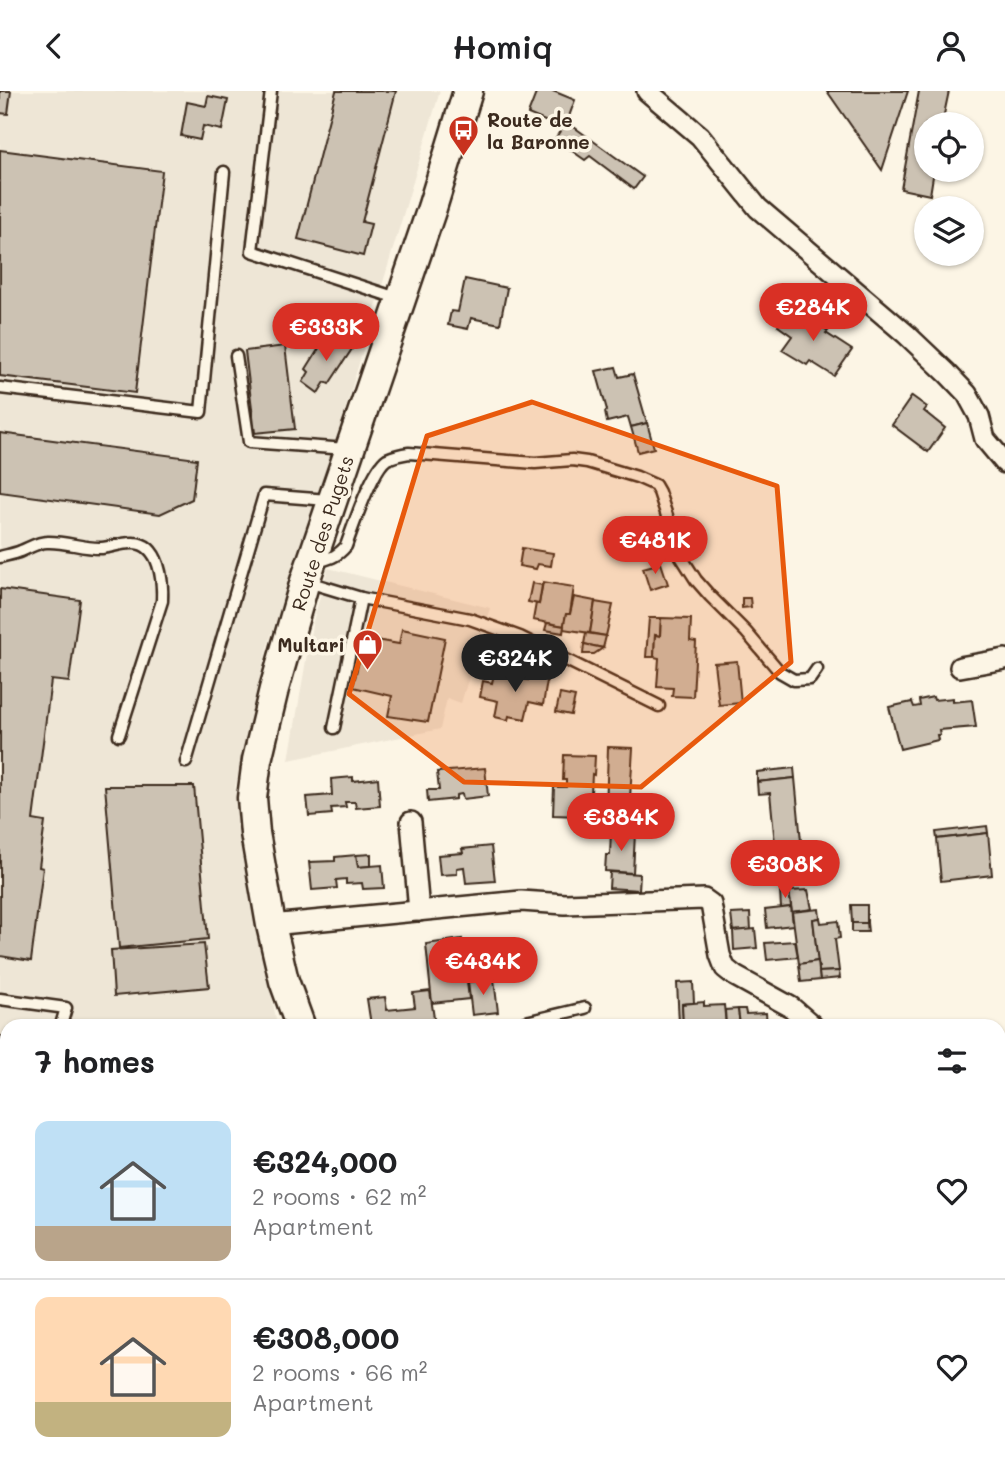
<!DOCTYPE html>
<meta charset="utf-8">
<style>
body{margin:0;font-family:Mali,sans-serif;background:#f2f2f2;color:#202124;height:100vh;display:flex;flex-direction:column;font-size:26px;white-space:nowrap}
*{box-sizing:border-box;margin:0}
p{font-size:23px;color:#757577}
.icon{flex:none;width:38px;height:38px;fill:none;stroke:currentColor;stroke-width:2;stroke-linecap:round;stroke-linejoin:round}
.map{position:relative;flex:1;overflow:hidden}
.side{position:absolute;left:0px;top:928px;width:1006px;height:450px;display:flex;flex-direction:column;background:#fff;border-radius:21px 21px 0 0;box-shadow:0 2px 5px #0004}
.side>*{flex:none}
.fabs{position:absolute;left:914px;top:21px;display:grid;gap:14px}
.fabs a{display:grid;place-items:center;width:70px;height:70px;border-radius:50%;background:#fff;box-shadow:0 2px 5px #0004;font-size:35px}
.price{position:absolute;translate:-50% -60px;padding:0 16px;border-radius:24px;background:#d93025;color:#fff;font-size:23px;line-height:46px;filter:drop-shadow(0 2px 4px #0008)}
.price::after{content:'';position:absolute;left:50%;top:42px;width:21px;height:16px;margin-left:-10px;background:inherit;clip-path:polygon(0 0,100% 0,50% 100%)}
.price.on{background:#222;color:#fff}
ul{padding:0;list-style:none}
li{display:flex;align-items:center;gap:21px;height:175px;padding:0 35px}
li+li{border-top:2px solid #e0e0e0}
li span{display:grid;place-items:center;flex:none;width:196px;height:140px;border-radius:14px;color:#555}
li>.icon{margin-inline-start:auto}
span .icon{width:84px;height:84px;fill:#fffc;stroke-width:1}
li b{font-size:30px}
h2{display:flex;justify-content:space-between;align-items:center;height:84px;padding:0 35px;font-size:30px}
header{display:flex;justify-content:space-between;align-items:center;height:91px;padding:0 35px;background:#fff;font-size:32px;font-weight:600}
.map>svg:first-child{display:block}
</style>
<header><svg class="icon" aria-label="back" viewBox="0 0 24 24"><path d="M15 5l-7 7 7 7"/></svg>Homiq<svg class="icon" aria-label="person" viewBox="0 0 24 24"><circle cx="12" cy="8" r="4"/><path d="M4 21q1-7 8-7t8 7"/></svg></header>
<div class="map">
<svg width="1005" height="1377" viewBox="0 0 1005 1377">
<rect width="100%" height="100%" fill="#fcf5e5"/>
<filter id="ink" filterUnits="userSpaceOnUse"><feTurbulence type="fractalNoise" baseFrequency=".0143" numOctaves="2"/><feDisplacementMap in="SourceGraphic" scale="14" xChannelSelector="R" yChannelSelector="G"/><feConvolveMatrix kernelMatrix="1 2 1 2 8 2 1 2 1" color-interpolation-filters="sRGB"/></filter>
<g filter="url(#ink)">
<!-- built -->
<g fill="#eee6d6">
<polygon points="0,0 440,0 343,326 267,557 235,697 277,934 7,934 7,1370 432,1370 434,1377 0,1377"/>
<polygon points="328,477 490,517 461,612 447,607 440,638 289,669 312,534"/>
</g>
<!-- building -->
<g fill="#ccc2b3" stroke="#3b2a1e" stroke-width="2">
<polygon points="0,0 11,0 8,23 0,22"/>
<polygon points="336,0 396,0 362,131 371,133 363,165 298,148"/>
<polygon points="537,0 553,0 575,9 567,31 643,86 634,98 590,65 585,69 555,48 562,37 528,23"/>
<polygon points="827,0 908,0 882,79"/>
<polygon points="919,0 949,0 942,33 926,33 926,79 934,79 930,104 901,98"/>
<polygon points="208,5 228,9 222,39 203,35 200,49 181,45 187,11 206,15"/>
<polygon points="0,59 162,80 135,302 0,285"/>
<polygon points="465,188 507,197 500,233 471,227 468,238 448,234 451,220 458,221"/>
<polygon points="791,216 828,240 826,242 852,259 834,285 810,270 807,274 782,259 792,245 778,235"/>
<polygon points="328,243 352,258 329,293 325,291 318,302 303,291 309,281 306,278"/>
<polygon points="285,255 295,338 255,342 245,260"/>
<polygon points="616,276 619,286 633,283 647,332 631,336 628,326 607,331 605,321 607,319 596,280"/>
<polygon points="912,305 927,316 924,320 945,337 928,361 892,334"/>
<polygon points="647,332 654,357 638,361 631,336"/>
<polygon points="0,342 197,368 192,408 160,423 0,401"/>
<polygon points="522,457 553,462 551,475 538,473 536,478 519,475"/>
<polygon points="661,472 668,493 650,499 643,477"/>
<polygon points="543,491 574,496 570,523 566,523 564,535 533,529 536,512 539,513"/>
<polygon points="532,492 542,494 539,513 528,511"/>
<polygon points="0,498 80,509 69,591 51,589 33,729 45,731 39,776 43,777 31,870 0,865"/>
<polygon points="574,506 595,510 590,542 563,538 566,523 570,523"/>
<polygon points="742,507 750,507 751,516 742,517"/>
<polygon points="595,511 613,514 606,545 590,542"/>
<polygon points="649,527 661,527 660,545 655,544 654,566 646,566"/>
<polygon points="661,527 691,528 690,550 696,551 693,606 672,605 673,597 657,596 659,567 654,566 655,544 660,545"/>
<polygon points="547,532 564,535 563,542 545,539"/>
<polygon points="402,538 445,547 428,631 388,625 392,605 353,596 364,547 399,553"/>
<polygon points="586,542 606,545 603,557 584,553"/>
<polygon points="584,553 603,557 594,563 583,563"/>
<polygon points="737,570 741,612 719,614 714,572"/>
<polygon points="519,578 530,580 528,589 517,587"/>
<polygon points="530,580 542,583 547,590 543,614 529,611 525,628 509,625 508,629 495,626 498,610 480,606 483,590 492,592 494,583 528,589"/>
<polygon points="560,603 575,606 571,624 556,621"/>
<polygon points="933,606 934,609 953,607 953,611 972,609 976,636 939,639 940,644 937,644 938,649 900,658 889,616 912,611 914,616 920,615 919,609"/>
<polygon points="608,656 633,657 629,724 606,722"/>
<polygon points="564,664 595,665 594,684 592,683 590,721 580,720 580,725 553,724 554,696 566,696 566,689 563,689"/>
<polygon points="485,677 488,705 463,708 462,703 456,704 456,708 428,711 427,699 439,699 437,681"/>
<polygon points="794,677 795,687 757,691 757,681"/>
<polygon points="353,686 353,690 378,687 380,715 356,717 355,711 345,711 346,716 331,717 332,723 309,725 307,706 332,704 331,688"/>
<polygon points="795,687 801,750 805,751 805,759 795,760 794,752 775,753 770,702 758,703 757,691"/>
<polygon points="105,695 194,695 208,848 119,857"/>
<polygon points="987,735 988,742 937,748 936,741"/>
<polygon points="611,740 635,742 633,782 605,780 606,764 610,764"/>
<polygon points="988,742 992,784 941,790 937,748"/>
<polygon points="491,755 495,790 466,792 464,776 457,777 457,783 440,784 438,764 463,762 462,758"/>
<polygon points="371,763 371,775 358,776 356,764"/>
<polygon points="356,764 358,776 382,774 384,797 363,798 362,792 346,793 346,788 336,789 337,797 312,799 309,771 335,770 335,766"/>
<polygon points="610,781 640,783 639,799 609,797"/>
<polygon points="808,799 812,818 792,821 789,800"/>
<polygon points="789,800 791,816 781,817 780,801"/>
<polygon points="851,814 867,814 867,832 852,832"/>
<polygon points="791,816 793,834 767,837 765,819"/>
<polygon points="819,818 820,827 813,828 818,870 799,873 792,821"/>
<polygon points="750,822 751,839 733,840 731,823"/>
<polygon points="820,827 821,832 838,830 840,847 835,848 839,880 819,881 813,828"/>
<polygon points="852,832 867,832 868,841 852,841"/>
<polygon points="755,838 757,857 734,859 733,840"/>
<polygon points="462,848 469,908 432,912 426,853"/>
<polygon points="795,850 798,866 767,869 765,852"/>
<polygon points="204,853 209,896 114,905 111,859"/>
<polygon points="818,870 820,889 801,891 799,873"/>
<polygon points="839,880 840,887 820,889 819,881"/>
<polygon points="494,888 498,921 472,924 468,891"/>
<polygon points="693,891 694,912 682,913 683,932 679,932 677,892"/>
<polygon points="430,900 435,934 371,934 367,908 385,906 387,919 415,916 413,902"/>
<polygon points="704,911 704,915 724,914 726,934 683,934 682,913"/>
<polygon points="738,918 740,934 726,934 725,919"/>
<polygon points="738,918 745,918 746,923 766,922 767,934 740,934"/>
<polygon points="0,945 7,946 7,994 0,1019"/>
<polygon points="0,1313 7,1315 7,1370 159,1370 157,1377 0,1377"/>
<rect x="365" y="1370" width="46" height="7"/>
<rect x="592" y="1370" width="42" height="7"/>
<polygon points="634,1370 678,1370 678,1375 634,1377"/>
</g>
<g fill="none" stroke-linecap="round" stroke-linejoin="round">
<defs>
<g id="lane">
<polyline points="271,0 252,160 400,208"/>
<polyline points="236,265 249,351 347,358"/>
<polyline points="0,297 201,321 224,81"/>
<path d="M 0,466 C 7,464 14,463 21,460 C 29,457 38,451 47,451 C 65,450 84,458 102,457 C 113,456 123,451 134,452 C 160,453 163,490 162,510 L 119,644"/>
<path d="M 315,471 C 329,468 337,466 346,455 C 353,436 372,378 387,368 C 394,365 402,363 409,362 L 535,372 L 572,369 L 587,371 L 637,386 L 655,394 L 659,401 L 680,464 L 696,489 L 710,505 L 746,541 L 780,581 L 794,589 L 810,588 L 817,578"/>
<polyline points="308,491 361,507 334,637"/>
<polyline points="361,507 470,528 520,546 659,615"/>
<polyline points="186,671 264,404 328,409"/>
<polyline points="0,908 66,917 61,934"/>
<polyline points="517,934 530,930 585,917"/>
<polyline points="0,1143 7,1119"/>
<polyline points="0,1266 7,1269"/>
<polyline points="999,1272 1005,1273"/>
<polyline points="0,1289 7,1291"/>
<polyline points="325,1370 332,1377"/>
<polyline points="553,1370 553,1377"/>
<polyline points="720,1370 721,1377"/>
<polyline points="948,1370 976,1374"/>
<polyline points="772,1377 776,1370"/>
</g>
<g id="street">
<polyline points="647,0 700,45 758,117 906,243 947,282 967,303 979,325 985,348 1005,372"/>
<polyline points="960,576 1005,568"/>
<polyline points="411,731 419,820"/>
<polyline points="271,834 521,810 565,813 704,808 711,813 720,864 725,877 735,885 791,916 812,934"/>
<polyline points="999,1013 1005,1012"/>
<polyline points="753,1377 756,1370"/>
</g>
<g id="secondary">
<polyline points="300,934 284,890 271,834 255,742 252,707 257,669 274,598 305,490 432,117 468,0"/>
<polyline points="453,1370 456,1377"/>
</g>
</defs>
<!-- lane casing -->
<use href="#lane" stroke="#3b2a1e" stroke-width="15"/>
<!-- street casing -->
<use href="#street" stroke="#3b2a1e" stroke-width="24"/>
<!-- secondary casing -->
<use href="#secondary" stroke="#3b2a1e" stroke-width="33"/>
<!-- lane -->
<use href="#lane" stroke="#fcf5e5" stroke-width="10"/>
<!-- street -->
<use href="#street" stroke="#fcf5e5" stroke-width="19"/>
<!-- secondary -->
<use href="#secondary" stroke="#fcf5e5" stroke-width="28"/>
</g>
</g>
<!-- marked area -->
<path fill="#e8590c" fill-opacity="0.2" stroke="#e8590c" stroke-width="5" stroke-linejoin="round" d="M 532,311 L 777,395 L 791,571 L 641,696 L 464,691 L 349,603 L 427,345 Z"/>
<!-- icons -->
<defs>
<symbol id="bus-pin" viewBox="-11 -11 22 30"><path d="M0 17L-7.5 6A9.5 9.5 0 1 1 7.5 6Z" fill="#c8321e" stroke="#fcf5e5"/><path d="M-5-6H5V4H4V6H2V4H-2V6H-4V4H-5ZM-3.5-4V0h7V-4ZM-3.5 1.2v1.5H-2V1.2ZM2 1.2v1.5H3.5V1.2Z" fill="#fff"/></symbol>
<symbol id="shop-pin" viewBox="-11 -11 22 30"><path d="M0 17L-7.5 6A9.5 9.5 0 1 1 7.5 6Z" fill="#c8321e" stroke="#fcf5e5"/><path d="M-5-2.5h2.3a2.7 3.5 0 0 1 5.4 0H5L5.5 6h-11ZM-1.5-2.5h3a1.5 2.3 0 0 0-3 0Z" fill="#fff"/></symbol>
</defs>
<g fill-rule="evenodd">
<use href="#bus-pin" x="446" y="22" width="35" height="47"/>
<use href="#shop-pin" x="350" y="536" width="35" height="47"/>
</g>
<g text-anchor="middle" dominant-baseline="central" stroke-width="7" stroke-linejoin="round" paint-order="stroke">
<!-- poi labels -->
<g font-size="19" font-weight="bold" fill="#3b2a1e" stroke="#fcf5e5" text-anchor="start">
<text x="487" y="28">Route de<tspan x="487" dy="22">la Baronne</tspan></text>
<text x="345" y="553" text-anchor="end">Multari</text>
</g>
<!-- street labels -->
<g font-size="19" fill="#3b2a1e" stroke="#fcf5e5">
<text transform="translate(322 442) rotate(-72)">Route des Pugets</text>
</g>
</g>
</svg>
<div class="fabs">
<a><svg class="icon" aria-label="locate" viewBox="0 0 24 24"><circle cx="12" cy="12" r="6"/><path d="M12 2v4M12 18v4M2 12h4M18 12h4"/></svg></a>
<a><svg class="icon" aria-label="layers" viewBox="0 0 24 24"><path d="M12 4l9 5-9 5-9-5zM3 14l9 5 9-5"/></svg></a>
</div>
<b class="price" style="left:813px;top:252px">€284K</b>
<b class="price" style="left:326px;top:272px">€333K</b>
<b class="price" style="left:655px;top:485px">€481K</b>
<b class="price on" style="left:515px;top:603px">€324K</b>
<b class="price" style="left:621px;top:762px">€384K</b>
<b class="price" style="left:785px;top:809px">€308K</b>
<b class="price" style="left:483px;top:906px">€434K</b>
<section class="side">
<h2>7 homes<svg class="icon" aria-label="filters" viewBox="0 0 24 24"><path d="M4 7h16M4 17h16"/><circle cx="9" cy="7" r="2"/><circle cx="15" cy="17" r="2"/></svg></h2>
<ul>
<li><span style="background:linear-gradient(#bfe0f5 75%,#b9a48a 0)"><svg class="icon" aria-label="home" viewBox="0 0 24 24"><path d="M3 11l9-7 9 7M6 9v11h12V9"/></svg></span><div><b>€324,000</b><p>2 rooms · 62 m²</p><p>Apartment</p></div><svg class="icon" aria-label="heart" viewBox="0 0 24 24"><path d="M12 20l-8-8c-3-5 5-10 8-4 3-6 11-1 8 4z"/></svg></li>
<li><span style="background:linear-gradient(#ffd9b3 75%,#c2b280 0)"><svg class="icon" aria-label="home" viewBox="0 0 24 24"><path d="M3 11l9-7 9 7M6 9v11h12V9"/></svg></span><div><b>€308,000</b><p>2 rooms · 66 m²</p><p>Apartment</p></div><svg class="icon" aria-label="heart" viewBox="0 0 24 24"><path d="M12 20l-8-8c-3-5 5-10 8-4 3-6 11-1 8 4z"/></svg></li>
</ul>
</section>
</div>
